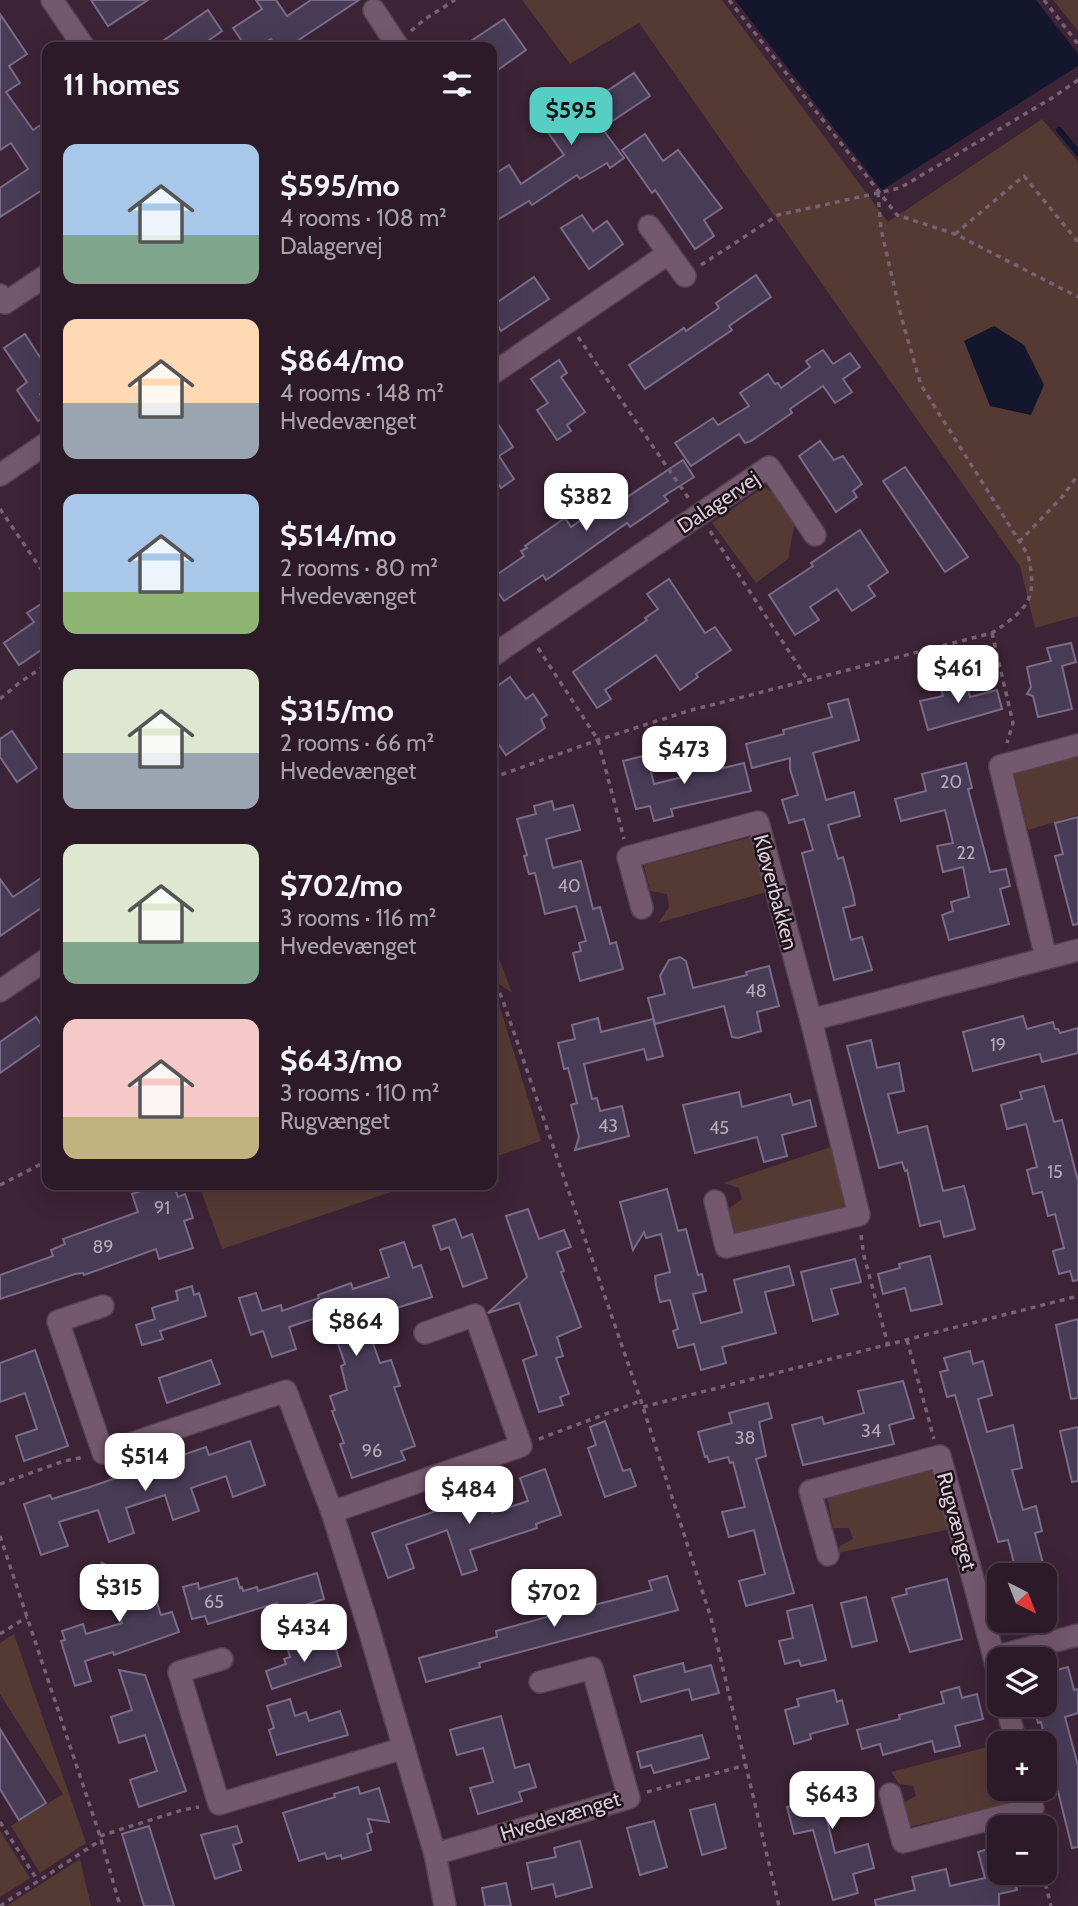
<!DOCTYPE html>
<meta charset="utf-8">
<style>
body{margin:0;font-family:Cabin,sans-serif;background:#352330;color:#f1f3f6;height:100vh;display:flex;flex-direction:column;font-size:26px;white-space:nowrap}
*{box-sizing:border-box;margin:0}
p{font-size:23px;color:#a7a1a8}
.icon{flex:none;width:38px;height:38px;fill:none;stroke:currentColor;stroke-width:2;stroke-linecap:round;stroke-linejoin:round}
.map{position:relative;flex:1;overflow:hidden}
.sheet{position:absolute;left:42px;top:42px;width:455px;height:1148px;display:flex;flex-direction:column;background:#2d1a28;border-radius:14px;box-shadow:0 7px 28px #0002,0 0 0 2px #483845}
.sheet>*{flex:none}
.needle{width:46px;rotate:138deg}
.tools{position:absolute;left:987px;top:1563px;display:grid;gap:14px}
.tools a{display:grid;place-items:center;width:70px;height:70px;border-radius:14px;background:#2d1a28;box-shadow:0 7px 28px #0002,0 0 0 2px #483845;font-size:35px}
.price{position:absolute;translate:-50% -60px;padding:0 16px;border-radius:14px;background:#fff;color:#222;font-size:23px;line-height:46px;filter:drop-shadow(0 2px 4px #0008)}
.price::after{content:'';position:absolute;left:50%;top:42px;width:21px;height:16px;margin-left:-10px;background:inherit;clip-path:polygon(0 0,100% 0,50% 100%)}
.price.on{background:#56cec3;color:#111}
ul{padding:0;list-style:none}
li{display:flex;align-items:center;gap:21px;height:175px;padding:0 21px}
li span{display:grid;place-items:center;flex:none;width:196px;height:140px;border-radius:14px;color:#555}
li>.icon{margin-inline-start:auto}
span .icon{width:84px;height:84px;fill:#fffc;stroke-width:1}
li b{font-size:30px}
h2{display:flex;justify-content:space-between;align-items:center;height:84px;padding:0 21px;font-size:30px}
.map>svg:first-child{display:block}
</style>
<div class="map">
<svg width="1078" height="1906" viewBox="0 0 1078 1906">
<rect width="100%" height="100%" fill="#3c2336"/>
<!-- green -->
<g fill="#543a33">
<polygon points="522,0 722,0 888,222 1042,119 1078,162 1078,616 1035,628 1020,566 639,23 570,64"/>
<polygon points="1053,0 1078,0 1078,31"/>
<polygon points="764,487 773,493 795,522 788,559 756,583 712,523"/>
<polygon points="1078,757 1078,815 1028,830 1014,774"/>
<polygon points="751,837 767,892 658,923 669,907 667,894 650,891 644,865"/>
<polygon points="492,940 512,993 492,979"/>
<polygon points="492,998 498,1001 541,1141 492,1158"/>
<polygon points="831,1147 845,1206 736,1235 728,1209 742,1199 739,1188 723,1183"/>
<polygon points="199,1185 412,1185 222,1249"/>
<polygon points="932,1470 951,1529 838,1553 840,1546 853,1539 849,1528 833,1528 827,1496"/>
<polygon points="14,1634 86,1843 40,1873 11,1826 63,1794 0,1694 0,1643"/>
<polygon points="999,1744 999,1788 1018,1789 1021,1800 909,1827 901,1804 916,1796 913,1786 899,1784 891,1772"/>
<polygon points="0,1831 30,1878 0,1897"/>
<polygon points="80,1859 91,1906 7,1906"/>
</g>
<!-- water -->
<g fill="#13162c">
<polygon points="735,0 1036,0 1078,54 1078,66 882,190"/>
<polygon points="994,326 1024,345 1044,385 1031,415 990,406 964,341"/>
</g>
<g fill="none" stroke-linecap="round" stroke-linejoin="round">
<!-- stream -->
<polyline stroke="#13162c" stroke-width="6" points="1059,130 1078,153"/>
</g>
<!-- building -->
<g fill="#483b56" stroke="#796b89" stroke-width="2">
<polygon points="91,0 148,0 108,26"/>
<polygon points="256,0 276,0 287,16 311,0 359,0 288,47 276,47 271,39 259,47 246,47 233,28 262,9"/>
<polygon points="208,10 222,31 199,47 154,47"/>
<polygon points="0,14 27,54 9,66 20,83 6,92 33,130 47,121 47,187 0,217 0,188 28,169 11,143 0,150"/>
<polygon points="504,19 526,50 492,74 492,47 462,47"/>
<polygon points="634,73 650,96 602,128 624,158 610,168 607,163 580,179 577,175 532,205 529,201 492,223 492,176 509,165 521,184 564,155 547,131 562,120 557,111 583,94 589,103"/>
<polygon points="645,134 663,161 678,150 722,208 704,220 714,236 695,249 655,190 652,193 622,150"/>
<polygon points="582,215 593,231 607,221 623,244 589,269 561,228"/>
<polygon points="756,275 771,297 729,326 732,330 645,389 629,365 684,328 686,331 719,308 716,303"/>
<polygon points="534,277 549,299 501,331 492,317 492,306"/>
<polygon points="25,334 47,368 47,389 40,394 47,406 47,414 38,421 17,390 27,382 4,348"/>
<polygon points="823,350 833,364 850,353 860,367 843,379 852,392 835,403 823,386 790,409 792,413 751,441 745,443 739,434 691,466 675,443 713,418 718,425 749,406 740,393 768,374 775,384 778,383 781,388 810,367 806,361"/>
<polygon points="559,360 567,373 561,377 585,412 567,425 571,431 557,440 537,410 548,403 531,379"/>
<polygon points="492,415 513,447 499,456 514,479 501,488 492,474"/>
<polygon points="820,441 834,460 843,456 862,484 853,491 857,497 836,512 799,456"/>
<polygon points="683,460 694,477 664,496 668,501 630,527 627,523 546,580 543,575 504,601 492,584 492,578 524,556 521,551 527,548 525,546 565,518 571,527 608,501 612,507"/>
<polygon points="905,467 968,557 945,572 883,481"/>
<polygon points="860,530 888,572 868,586 875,596 852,611 837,589 810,607 819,620 795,635 769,595 813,566 811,563"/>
<polygon points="669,579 705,633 715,627 731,650 696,674 698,677 680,690 656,655 605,690 611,699 597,708 573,672 647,620 645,618 658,609 647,594"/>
<polygon points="41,604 47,613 47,646 19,665 4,643 34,622 27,613"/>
<polygon points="1071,643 1076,662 1062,666 1072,709 1038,717 1033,696 1027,694 1031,687 1027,667 1051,661 1047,648"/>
<polygon points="510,677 526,699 533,694 547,715 541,719 545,728 506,755 492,735 492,690"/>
<polygon points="965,679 970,697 997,690 1002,709 928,730 920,701 943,696 940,685"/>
<polygon points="848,699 859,740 813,753 826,800 854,792 860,816 828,825 838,859 843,857 853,894 855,905 843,908 851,940 862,937 872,970 834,980 802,853 813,850 804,819 789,823 782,800 798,795 790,769 790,758 752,768 746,744 784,734 783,730 832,717 828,704"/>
<polygon points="12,731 37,768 17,782 0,757 0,739"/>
<polygon points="647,755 654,784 687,776 685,767 717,759 719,769 744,763 751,791 671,809 673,816 654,821 650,806 636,809 623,761"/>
<polygon points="966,763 972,788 968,789 990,872 1006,869 1010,886 1000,889 1009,924 949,940 942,915 953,911 951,902 969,897 963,867 943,872 937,846 953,843 945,810 901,821 895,799 926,791 922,774"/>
<polygon points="552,801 554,810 573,805 580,830 546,839 553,868 581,861 593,909 600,907 610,944 616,942 623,969 580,981 573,953 581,951 579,943 586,941 576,906 545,914 535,873 529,874 524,856 527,855 517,819 536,814 534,806"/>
<polygon points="1078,817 1078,924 1073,925 1055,856 1063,854 1055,823"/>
<polygon points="47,874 47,904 0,936 0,879 13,897"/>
<polygon points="680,957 686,961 693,988 747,975 746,972 769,966 779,1006 757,1012 761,1031 738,1038 732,1037 724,1006 655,1024 648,998 665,994 660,976 669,960"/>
<polygon points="1023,1016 1027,1029 1053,1022 1055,1029 1058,1029 1060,1033 1078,1028 1078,1053 1042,1062 1040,1054 973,1071 963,1032"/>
<polygon points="36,1017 47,1033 47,1040 0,1073 0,1042"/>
<polygon points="598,1018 601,1032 653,1019 663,1056 647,1060 644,1049 584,1064 592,1099 597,1098 600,1111 622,1106 629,1136 575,1150 579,1137 571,1105 577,1103 568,1068 564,1069 558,1043 575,1039 572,1025"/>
<polygon points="871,1040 877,1068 899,1063 904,1091 888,1094 898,1133 927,1126 943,1191 964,1186 975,1229 944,1237 940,1221 920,1226 907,1170 905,1171 902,1162 879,1168 847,1046"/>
<polygon points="1044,1086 1054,1122 1062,1120 1078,1181 1078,1280 1073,1281 1070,1271 1059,1274 1053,1251 1064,1248 1055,1214 1048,1216 1042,1192 1033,1194 1027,1170 1037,1167 1026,1124 1007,1129 1001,1105 1022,1099 1020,1092"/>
<polygon points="739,1092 742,1107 790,1094 793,1105 810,1100 816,1126 782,1135 787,1156 764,1162 757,1137 695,1153 683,1105"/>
<polygon points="159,1185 174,1185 178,1197 185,1194 193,1218 184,1221 193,1248 159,1259 156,1249 84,1275 83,1273 75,1274 0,1299 0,1275 53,1256 51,1250 65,1244 63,1239 138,1212 132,1194"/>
<polygon points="667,1189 678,1231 686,1229 698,1275 702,1274 706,1291 693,1294 701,1323 742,1312 734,1280 789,1266 794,1285 765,1292 776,1333 722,1347 726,1363 701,1370 694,1344 678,1348 673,1331 678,1329 670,1300 660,1302 656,1285 655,1276 670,1272 661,1234 646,1238 644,1232 633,1250 620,1202"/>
<polygon points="528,1209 539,1239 564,1230 571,1247 557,1252 564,1271 561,1272 581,1327 557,1337 563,1356 556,1358 569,1394 560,1397 563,1405 539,1412 523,1360 537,1355 519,1303 488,1313 527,1277 506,1216"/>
<polygon points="455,1219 462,1238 472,1234 487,1278 463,1287 449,1247 441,1250 433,1226"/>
<polygon points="404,1242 413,1268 421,1265 432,1297 364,1318 380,1363 391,1360 400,1386 394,1387 415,1446 401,1451 405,1460 352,1478 340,1444 344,1443 332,1411 335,1410 330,1396 347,1390 341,1366 345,1364 332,1327 330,1328 325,1315 289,1327 296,1349 272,1357 263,1331 251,1335 239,1298 256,1293 262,1311 281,1305 282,1311 319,1298 318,1295 351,1283 353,1289 389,1277 380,1250"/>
<polygon points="930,1256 942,1304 911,1311 905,1288 883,1294 878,1274 900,1268 899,1264"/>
<polygon points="855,1259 861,1282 831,1289 838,1314 813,1321 801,1272"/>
<polygon points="192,1286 194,1295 199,1293 206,1316 160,1331 163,1339 142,1345 136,1325 155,1319 152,1308 178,1300 176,1291"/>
<polygon points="1078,1319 1078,1398 1071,1399 1056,1325"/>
<polygon points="35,1350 68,1446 24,1461 16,1436 37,1429 25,1393 0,1402 0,1363"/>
<polygon points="970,1351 973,1364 983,1361 992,1395 978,1399 987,1432 1013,1425 1022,1468 1012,1470 1023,1510 1036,1506 1042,1531 1035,1533 1046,1575 1017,1575 1008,1540 998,1542 955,1395 947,1397 940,1372 948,1370 944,1358"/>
<polygon points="211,1360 220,1384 167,1403 159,1378"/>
<polygon points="903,1381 914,1418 889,1425 894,1444 803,1465 792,1425 822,1417 824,1424 864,1413 858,1391"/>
<polygon points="768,1403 772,1418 759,1422 766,1456 756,1459 794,1593 746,1606 739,1581 765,1574 754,1530 729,1537 722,1512 745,1507 733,1462 730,1463 728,1457 709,1462 707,1456 705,1457 698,1432 732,1423 729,1413"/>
<polygon points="605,1421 623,1471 630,1469 636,1486 605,1497 588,1448 596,1445 590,1427"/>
<polygon points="1078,1427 1078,1481 1072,1482 1060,1431"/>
<polygon points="250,1441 265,1485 233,1497 226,1476 191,1488 199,1511 173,1520 165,1495 126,1508 134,1533 109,1542 98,1510 59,1522 68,1546 41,1555 24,1504 50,1495 52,1499 90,1487 206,1447 209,1455"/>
<polygon points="545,1469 561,1515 536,1524 537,1528 470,1550 477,1570 462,1575 447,1530 406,1545 414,1568 388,1578 372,1533 485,1494 492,1513 528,1501 520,1478"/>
<polygon points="102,1563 119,1572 139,1565 147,1592 153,1590 161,1615 172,1612 179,1632 114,1655 113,1652 85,1661 91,1681 75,1686 61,1641 65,1640 62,1631 83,1624 86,1634 122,1623"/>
<polygon points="317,1573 324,1599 280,1613 277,1603 208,1624 205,1616 192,1619 183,1587 198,1583 199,1589 237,1578 240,1588 242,1587 243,1591 257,1587 258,1591"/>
<polygon points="667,1576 678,1610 479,1663 480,1667 426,1682 419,1658 497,1637 496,1631 550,1616 549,1614 563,1610 558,1593 577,1588 583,1608 652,1590 649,1581"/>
<polygon points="947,1579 962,1639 910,1652 892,1598 907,1594 906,1589"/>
<polygon points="866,1597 877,1641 852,1647 841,1603"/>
<polygon points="812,1605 826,1660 801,1666 799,1660 785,1664 779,1641 793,1638 787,1611"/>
<polygon points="307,1640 310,1651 334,1643 341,1666 272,1689 266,1671 286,1664 284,1659 290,1657 287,1647"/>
<polygon points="683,1663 685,1672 711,1665 719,1693 692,1700 689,1689 641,1702 634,1676"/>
<polygon points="1068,1667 1074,1690 1078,1689 1078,1713 1065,1717 1078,1766 1078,1847 1072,1848 1041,1722 1038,1723 1034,1706 1049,1702 1045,1687 1045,1673"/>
<polygon points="119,1670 145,1675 186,1791 139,1807 130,1780 157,1771 145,1735 119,1743 111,1717 132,1710"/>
<polygon points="959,1687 962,1698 977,1694 983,1719 955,1726 960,1746 935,1752 932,1741 883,1755 880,1744 862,1749 857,1730 900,1719 899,1715 944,1703 941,1692"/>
<polygon points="834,1690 837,1702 842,1700 848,1724 810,1734 811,1739 794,1744 785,1710 799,1706 797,1699"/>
<polygon points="290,1699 295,1716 306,1712 309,1721 340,1711 348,1735 277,1755 269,1730 274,1728 267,1706"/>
<polygon points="501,1716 515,1768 529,1764 536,1787 519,1792 522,1801 478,1814 470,1788 493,1782 483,1748 457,1755 450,1730"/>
<polygon points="0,1729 46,1803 19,1820 0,1789"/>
<polygon points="702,1735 709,1758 654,1773 651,1765 641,1768 637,1752"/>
<polygon points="853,1773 862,1806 826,1815 835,1853 868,1844 874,1868 853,1874 858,1893 833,1900 813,1830 794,1834 787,1807 806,1802 804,1793 815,1791 812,1779 832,1774 832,1778"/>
<polygon points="358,1787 360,1794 379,1788 389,1822 368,1819 372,1832 367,1834 371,1850 342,1859 341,1855 327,1859 325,1853 299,1861 283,1813 335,1797 334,1794"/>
<polygon points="715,1804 726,1848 702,1855 690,1810"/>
<polygon points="654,1821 667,1867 640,1875 627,1828"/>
<polygon points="149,1826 174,1906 144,1906 122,1834"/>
<polygon points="237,1826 242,1842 233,1845 241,1870 215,1879 201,1835"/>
<polygon points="580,1841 592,1887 556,1897 553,1884 532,1889 527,1863 556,1857 554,1848"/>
<polygon points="999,1846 999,1872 1013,1872 1017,1890 999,1894 999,1906 876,1906 875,1900 915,1890 912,1877 946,1869 950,1886 985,1878 978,1852"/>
<polygon points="506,1883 511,1906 485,1906 482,1888"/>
</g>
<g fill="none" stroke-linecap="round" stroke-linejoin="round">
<defs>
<g id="minor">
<polyline points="52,0 84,47"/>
<polyline points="374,10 397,45 392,47"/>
<polyline points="649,226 685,276"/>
<polyline points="0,295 5,303 47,275"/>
<polyline points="492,374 669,253"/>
<polyline points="0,475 47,443"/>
<polyline points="492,656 769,467 815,535"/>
<polyline points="642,908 628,857 758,822 811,1020 859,1215 726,1247 715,1201"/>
<polyline points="1046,958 1000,766 1078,745"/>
<polyline points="0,991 47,959"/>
<polyline points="811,1020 1078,950"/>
<polyline points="103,1306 58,1321 103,1453 286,1391 332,1512 368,1626 435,1854 445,1906"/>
<polyline points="332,1512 521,1446 475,1315 425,1333"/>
<polyline points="828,1555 810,1491 940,1456 999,1676"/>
<polyline points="994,1657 1078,1635"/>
<polyline points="222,1659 179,1672 219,1804 404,1748"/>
<polyline points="1006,1704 1016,1743"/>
<polyline points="890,1794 903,1842 1033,1808 1028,1788"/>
<polyline points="435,1854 629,1798 592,1668 540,1682"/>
<polyline points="1045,1854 1045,1855"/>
</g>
</defs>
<!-- minor casing -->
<use href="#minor" stroke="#564151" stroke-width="24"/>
<!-- path -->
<g stroke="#776172" stroke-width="3.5" stroke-dasharray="5 5" stroke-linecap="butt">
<polyline points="729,0 897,215 955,234 1078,297"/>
<polyline points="1044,0 1078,44"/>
<polyline points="411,31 425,19 455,0"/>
<polyline points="955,234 1024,176 1078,242"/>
<polyline points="701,265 778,215 900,188 1052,98 1078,80"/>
<polyline points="578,337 689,499"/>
<polyline points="0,509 47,578"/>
<polyline points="710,531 807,679"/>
<polyline points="1019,542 1062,497 1078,475"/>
<polyline points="992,633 1013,723 1007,743"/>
<polyline points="538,648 598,740 624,839"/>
<polyline points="0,699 19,683 47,664"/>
<path d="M 492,778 L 598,740 L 688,711 L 992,633 C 1028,609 1038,599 1028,555 L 921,385 L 901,316 L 881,229 L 878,193"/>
<polyline points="492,987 498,990 502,998 641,1401 711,1618 779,1906"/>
<polyline points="0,1185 47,1161"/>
<polyline points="861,1235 864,1256 888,1345"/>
<polyline points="907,1340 934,1439"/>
<polyline points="643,1407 1078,1296"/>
<polyline points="539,1439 640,1401"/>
<polyline points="0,1484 64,1461 85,1457"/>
<polyline points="0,1536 100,1836 120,1906"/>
<polyline points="0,1634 27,1617"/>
<polyline points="647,1792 746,1765"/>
<polyline points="0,1822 38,1881"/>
<polyline points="100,1836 182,1810 199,1807"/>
<polyline points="1043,1874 1051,1906"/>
<polyline points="0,1906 101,1840"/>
</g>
<!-- minor -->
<use href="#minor" stroke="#74586d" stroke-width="21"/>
</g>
<g text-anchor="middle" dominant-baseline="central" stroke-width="5" stroke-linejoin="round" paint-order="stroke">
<!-- number labels -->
<g font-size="18" fill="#b7a8b8">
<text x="951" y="782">20</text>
<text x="966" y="853">22</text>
<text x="569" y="886">40</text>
<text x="756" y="991">48</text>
<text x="998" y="1045">19</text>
<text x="608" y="1126">43</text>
<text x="719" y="1128">45</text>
<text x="1055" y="1172">15</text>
<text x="162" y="1208">91</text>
<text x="103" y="1247">89</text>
<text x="871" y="1431">34</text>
<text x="745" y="1438">38</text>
<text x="372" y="1451">96</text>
<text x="214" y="1602">65</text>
</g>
<!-- street labels -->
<g font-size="21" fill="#dcccd8" stroke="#1c1119">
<text transform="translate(718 502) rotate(-34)">Dalagervej</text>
<text transform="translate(776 892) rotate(75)">Kløverbakken</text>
<text transform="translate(957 1521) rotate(75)">Rugvænget</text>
<text transform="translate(560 1816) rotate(-17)">Hvedevænget</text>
</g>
</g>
</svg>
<div class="tools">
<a><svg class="needle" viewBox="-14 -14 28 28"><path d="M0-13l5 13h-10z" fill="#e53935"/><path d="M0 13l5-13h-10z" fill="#a7a1a8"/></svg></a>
<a><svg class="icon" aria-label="layers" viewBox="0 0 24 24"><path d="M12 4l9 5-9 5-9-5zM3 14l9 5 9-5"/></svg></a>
<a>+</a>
<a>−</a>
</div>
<b class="price on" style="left:571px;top:147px">$595</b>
<b class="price" style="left:586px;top:533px">$382</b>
<b class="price" style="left:958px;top:705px">$461</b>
<b class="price" style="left:684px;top:786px">$473</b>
<b class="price" style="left:356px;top:1358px">$864</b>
<b class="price" style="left:145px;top:1493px">$514</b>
<b class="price" style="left:469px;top:1526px">$484</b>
<b class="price" style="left:119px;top:1624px">$315</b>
<b class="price" style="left:554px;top:1629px">$702</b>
<b class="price" style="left:304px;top:1664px">$434</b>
<b class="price" style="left:832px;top:1831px">$643</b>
<section class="sheet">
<h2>11 homes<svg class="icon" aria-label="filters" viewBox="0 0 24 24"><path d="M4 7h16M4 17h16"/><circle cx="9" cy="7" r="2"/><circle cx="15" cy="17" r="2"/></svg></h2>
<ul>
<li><span style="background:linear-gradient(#a9c7e8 65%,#7fa58c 0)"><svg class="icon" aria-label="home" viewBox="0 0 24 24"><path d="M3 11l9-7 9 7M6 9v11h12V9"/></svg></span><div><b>$595/mo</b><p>4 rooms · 108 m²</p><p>Dalagervej</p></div></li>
<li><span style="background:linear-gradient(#ffd9b3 60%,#9aa5b1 0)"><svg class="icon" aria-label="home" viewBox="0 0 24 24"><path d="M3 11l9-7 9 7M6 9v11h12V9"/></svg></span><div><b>$864/mo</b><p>4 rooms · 148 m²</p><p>Hvedevænget</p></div></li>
<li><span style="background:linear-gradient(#a9c7e8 70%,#8fb573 0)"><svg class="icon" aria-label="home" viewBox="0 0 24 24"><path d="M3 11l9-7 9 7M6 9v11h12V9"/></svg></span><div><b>$514/mo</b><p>2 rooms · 80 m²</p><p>Hvedevænget</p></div></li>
<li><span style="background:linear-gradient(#dfe7d0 60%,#9aa5b1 0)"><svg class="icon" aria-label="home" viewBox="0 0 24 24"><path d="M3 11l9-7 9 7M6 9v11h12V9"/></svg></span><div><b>$315/mo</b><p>2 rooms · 66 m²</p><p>Hvedevænget</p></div></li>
<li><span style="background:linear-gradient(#dfe7d0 70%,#7fa58c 0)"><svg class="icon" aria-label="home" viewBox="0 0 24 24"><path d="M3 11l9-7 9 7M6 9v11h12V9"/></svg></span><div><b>$702/mo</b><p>3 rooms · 116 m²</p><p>Hvedevænget</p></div></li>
<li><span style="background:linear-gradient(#f6c9c9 70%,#c2b280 0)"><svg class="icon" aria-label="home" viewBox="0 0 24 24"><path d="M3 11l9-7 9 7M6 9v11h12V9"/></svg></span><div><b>$643/mo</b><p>3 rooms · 110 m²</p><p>Rugvænget</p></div></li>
</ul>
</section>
</div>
